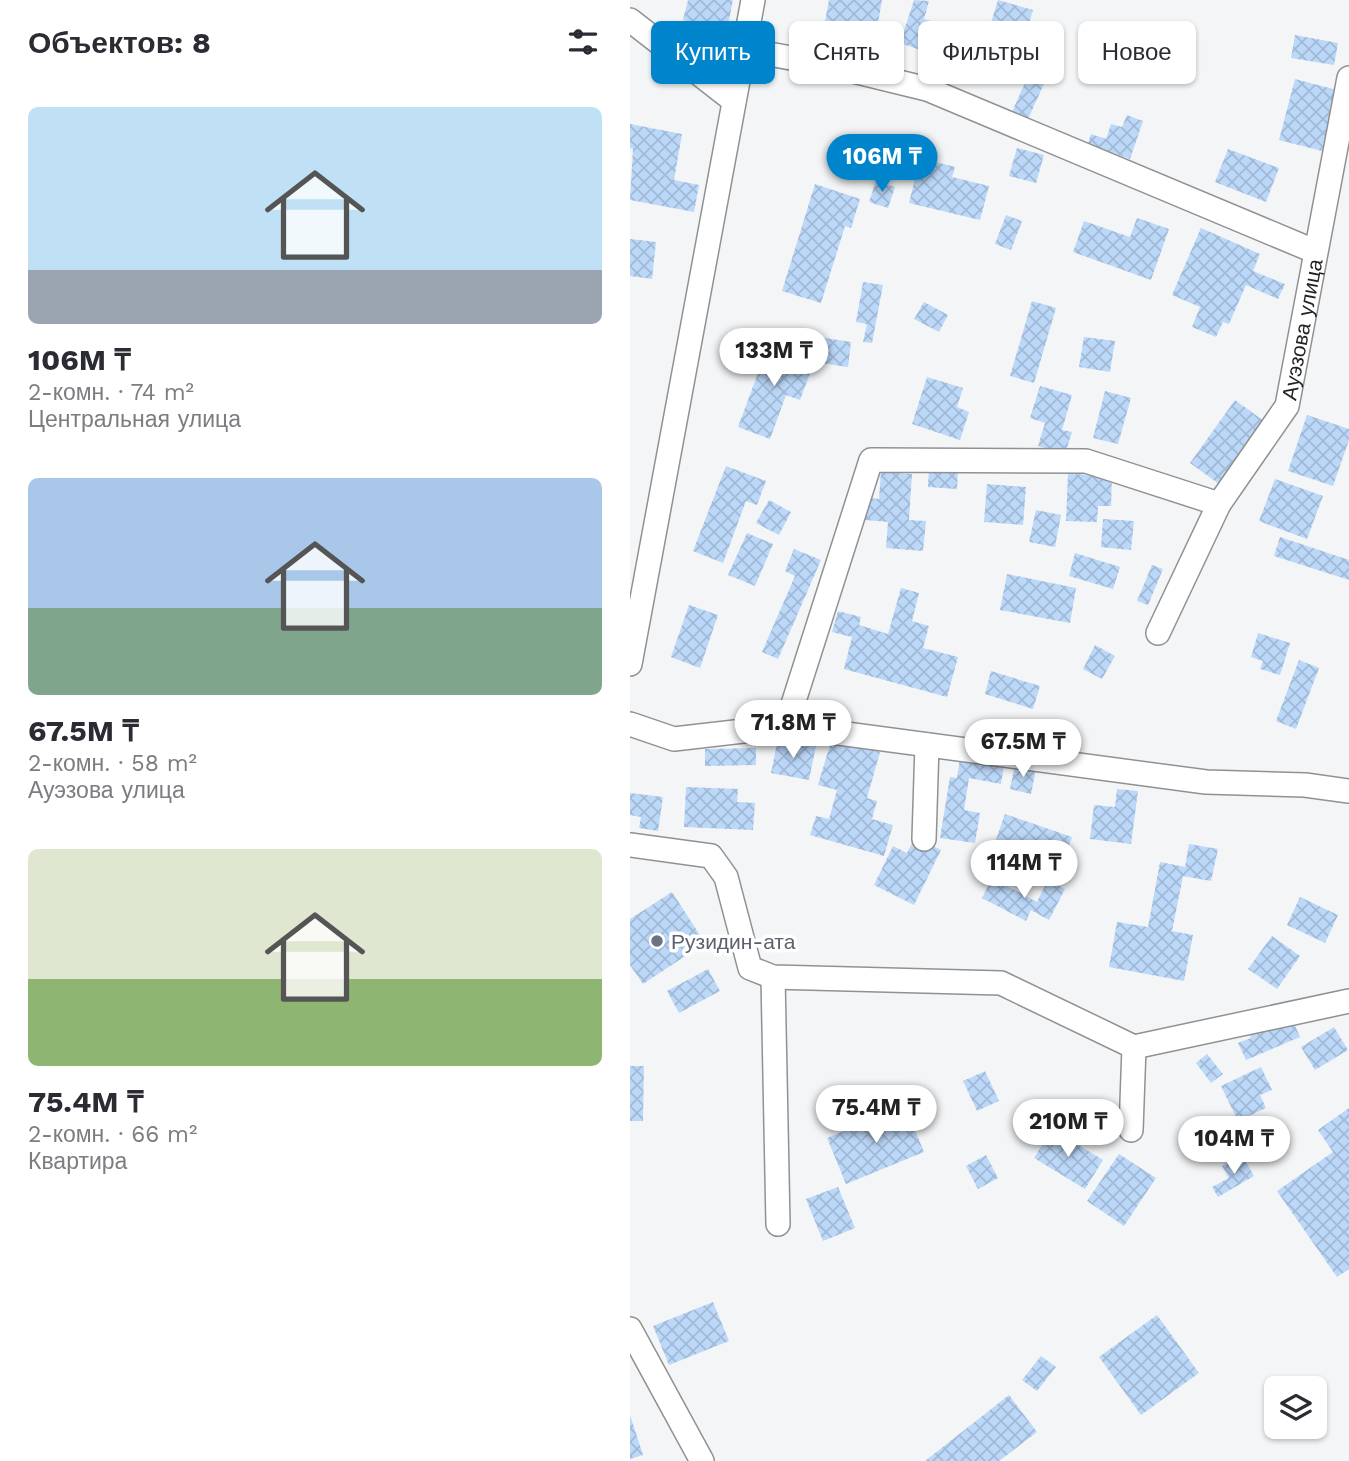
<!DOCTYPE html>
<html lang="ru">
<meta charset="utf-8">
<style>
body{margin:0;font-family:"Work Sans",sans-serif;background:#f2f2f3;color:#2b2b33;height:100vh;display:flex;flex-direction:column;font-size:26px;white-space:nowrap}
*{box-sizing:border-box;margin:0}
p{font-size:23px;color:#7c7c81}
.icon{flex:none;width:38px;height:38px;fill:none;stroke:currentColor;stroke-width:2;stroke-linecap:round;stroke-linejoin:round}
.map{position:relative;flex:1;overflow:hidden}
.drawer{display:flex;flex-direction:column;background:#fff;width:630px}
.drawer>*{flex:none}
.hud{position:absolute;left:21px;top:21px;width:592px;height:63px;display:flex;gap:14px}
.controls{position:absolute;left:634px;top:1376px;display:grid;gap:14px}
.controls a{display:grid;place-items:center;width:63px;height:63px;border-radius:10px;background:#fff;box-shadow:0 2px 5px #0004;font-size:35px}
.price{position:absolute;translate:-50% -60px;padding:0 16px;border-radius:24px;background:#fff;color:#222;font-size:23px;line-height:46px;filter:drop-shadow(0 2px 4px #0008)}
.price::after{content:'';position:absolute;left:50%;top:42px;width:21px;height:16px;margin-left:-10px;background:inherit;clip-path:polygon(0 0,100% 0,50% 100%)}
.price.current{background:#0084cb;color:#fff}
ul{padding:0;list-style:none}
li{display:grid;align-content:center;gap:14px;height:371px;padding:0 28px}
li span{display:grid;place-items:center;height:217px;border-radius:10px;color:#555}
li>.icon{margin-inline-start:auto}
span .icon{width:126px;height:126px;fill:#fffc;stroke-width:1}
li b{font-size:30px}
h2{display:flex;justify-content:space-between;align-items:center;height:84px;padding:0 28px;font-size:30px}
.tag{padding:0 24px;border-radius:10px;background:#fff;box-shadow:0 2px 5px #0004;font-size:24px;line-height:63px}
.tag.current{background:#0084cb;color:#fff}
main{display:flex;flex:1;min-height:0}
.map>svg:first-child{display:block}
</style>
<main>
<section class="drawer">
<h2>Объектов: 8<svg class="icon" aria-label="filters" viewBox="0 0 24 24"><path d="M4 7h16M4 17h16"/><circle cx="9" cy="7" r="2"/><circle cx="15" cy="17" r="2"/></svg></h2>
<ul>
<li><span style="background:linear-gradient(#bfe0f5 75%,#9aa5b1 0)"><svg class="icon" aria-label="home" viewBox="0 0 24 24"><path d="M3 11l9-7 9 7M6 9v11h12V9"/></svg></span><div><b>106M ₸</b><p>2-комн. · 74 m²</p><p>Центральная улица</p></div></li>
<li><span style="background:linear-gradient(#a9c7e8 60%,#7fa58c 0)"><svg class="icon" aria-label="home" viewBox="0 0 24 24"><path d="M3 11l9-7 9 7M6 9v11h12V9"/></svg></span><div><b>67.5M ₸</b><p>2-комн. · 58 m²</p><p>Ауэзова улица</p></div></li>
<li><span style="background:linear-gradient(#dfe7d0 60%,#8fb573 0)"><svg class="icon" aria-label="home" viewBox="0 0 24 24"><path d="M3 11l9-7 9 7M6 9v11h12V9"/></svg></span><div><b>75.4M ₸</b><p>2-комн. · 66 m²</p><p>Квартира</p></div></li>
</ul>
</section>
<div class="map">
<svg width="719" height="1461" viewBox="0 0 719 1461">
<defs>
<pattern id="building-cross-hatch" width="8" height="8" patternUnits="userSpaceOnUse" patternTransform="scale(1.75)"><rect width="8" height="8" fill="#bcd8f9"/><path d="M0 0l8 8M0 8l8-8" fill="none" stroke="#a1b9d5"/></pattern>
</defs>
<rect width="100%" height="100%" fill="#f4f5f7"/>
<!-- building -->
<g fill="url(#building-cross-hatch)">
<polygon points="58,0 103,0 97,30 53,20"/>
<polygon points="199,0 252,0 244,46 192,37"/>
<polygon points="284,0 299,1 294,19 311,24 302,54 270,43"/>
<polygon points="368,0 403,10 392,46 357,36"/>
<polygon points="665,35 708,43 704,65 661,58"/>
<polygon points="338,46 362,52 355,79 331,72"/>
<polygon points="402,67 418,75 398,119 382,112"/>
<polygon points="665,79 707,90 692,151 649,140"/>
<polygon points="497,115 513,121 500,159 458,144 461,134 476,139 481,124 492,127"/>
<polygon points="0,124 52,134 44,180 69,185 64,212 0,200 3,149 0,148"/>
<polygon points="387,148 414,155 406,183 379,176"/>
<polygon points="598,149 649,168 636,202 585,182"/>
<polygon points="290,158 325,167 322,177 359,186 350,220 279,203"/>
<polygon points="246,181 265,187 258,208 239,202"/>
<polygon points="185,184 230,199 221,228 215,226 191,303 152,291"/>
<polygon points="376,215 392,221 381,250 365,244"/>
<polygon points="507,218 539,229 521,280 443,252 454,221 500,237"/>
<polygon points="571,228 630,254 623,271 655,284 648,299 616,285 599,324 593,322 586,337 562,327 570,307 542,295"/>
<polygon points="0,239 26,242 22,279 0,276"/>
<polygon points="233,282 253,285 242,343 233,342 237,324 226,322"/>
<polygon points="402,301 426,308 404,383 380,376"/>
<polygon points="294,302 318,315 309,332 284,319"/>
<polygon points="454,337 485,341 480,372 449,367"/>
<polygon points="141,338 171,349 166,363 182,368 170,400 156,395 140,439 108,427"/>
<polygon points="195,338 221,342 218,367 191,363"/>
<polygon points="297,377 333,388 327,407 339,412 330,440 282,424"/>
<polygon points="410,386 442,395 432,430 442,432 435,454 408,446 415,423 400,418"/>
<polygon points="475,391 501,398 488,444 463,438"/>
<polygon points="605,400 634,421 589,484 560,463"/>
<polygon points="677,415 719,429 719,440 703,486 658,471"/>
<polygon points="96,466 136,481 127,505 116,501 93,563 63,551"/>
<polygon points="299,467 328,469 327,489 298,487"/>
<polygon points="251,472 282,474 279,520 296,521 293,551 256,548 258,522 235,520 237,498 249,499"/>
<polygon points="438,474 482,475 481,506 468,506 467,522 436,521"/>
<polygon points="645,479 693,496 677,539 629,521"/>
<polygon points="357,484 396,487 393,525 354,522"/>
<polygon points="139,500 161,512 149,535 126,523"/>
<polygon points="406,510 431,515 425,547 399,542"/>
<polygon points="473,519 504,521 501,550 471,547"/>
<polygon points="117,533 143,544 125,586 98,575"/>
<polygon points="650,537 719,560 719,580 644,556"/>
<polygon points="164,549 191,560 148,659 132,652 165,576 155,571"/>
<polygon points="445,553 490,567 483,589 439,576"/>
<polygon points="522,565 533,569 518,605 507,601"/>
<polygon points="377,574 446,588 440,623 370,610"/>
<polygon points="271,588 289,593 282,621 299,626 293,648 328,657 317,697 214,669 222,637 202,632 208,611 231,617 229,625 258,634"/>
<polygon points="59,605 88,615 70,668 41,657"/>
<polygon points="628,633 660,643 650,675 630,669 633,661 621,657"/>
<polygon points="465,645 485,656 472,679 453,669"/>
<polygon points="669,660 689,668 666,729 646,721"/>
<polygon points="361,671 410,686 403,709 355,694"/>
<polygon points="202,738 250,752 237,798 247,801 242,819 263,825 254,856 180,835 186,816 199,819 207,790 188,785"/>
<polygon points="148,739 186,746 179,780 141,773"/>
<polygon points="126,748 126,765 75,766 75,749"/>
<polygon points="330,758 374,765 371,784 339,778 334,810 350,813 345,843 310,838 320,777 327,778"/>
<polygon points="385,765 406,769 401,794 380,789"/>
<polygon points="56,787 108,789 107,802 125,803 123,830 54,827"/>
<polygon points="487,789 508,791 501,844 460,839 464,805 485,807"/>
<polygon points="0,793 33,797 28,831 9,828 11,817 0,815"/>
<polygon points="375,814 442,837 430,871 363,848"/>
<polygon points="285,837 311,850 284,905 244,885 263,846 277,853"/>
<polygon points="559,844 588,849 581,881 553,876 542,931 563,935 554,981 479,967 487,922 518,927 530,862 555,867"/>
<polygon points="362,878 407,902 418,880 435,889 419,920 401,910 396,921 352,898"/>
<polygon points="42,892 75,943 13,984 0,965 0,919"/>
<polygon points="670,897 708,915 695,943 657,925"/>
<polygon points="642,936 670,956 647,989 618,969"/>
<polygon points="78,969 90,991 49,1013 37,991"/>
<polygon points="647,1020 651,1028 664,1023 670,1037 616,1060 608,1043 621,1038 618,1032"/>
<polygon points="704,1027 718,1050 685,1070 671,1047"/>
<polygon points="577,1054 593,1074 581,1083 566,1063"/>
<polygon points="0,1066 14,1066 13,1121 0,1121"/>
<polygon points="631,1067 642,1090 630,1095 636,1108 608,1121 591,1086"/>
<polygon points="355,1071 369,1101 347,1111 333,1081"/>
<polygon points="275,1106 294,1152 216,1184 197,1138"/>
<polygon points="719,1108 719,1269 707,1277 647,1191 703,1152 688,1130"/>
<polygon points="422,1129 473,1160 455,1189 404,1158"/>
<polygon points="489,1154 526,1178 494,1226 457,1201"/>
<polygon points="356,1155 368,1178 348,1189 336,1166"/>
<polygon points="612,1155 624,1176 588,1197 582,1187 599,1178 592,1166"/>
<polygon points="208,1187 225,1228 193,1241 176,1199"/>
<polygon points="83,1302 99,1341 39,1365 23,1326"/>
<polygon points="527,1315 569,1373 511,1415 469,1357"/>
<polygon points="411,1356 426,1367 407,1391 392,1380"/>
<polygon points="379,1395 407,1432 369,1461 295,1461"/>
<polygon points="0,1415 13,1455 0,1459"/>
</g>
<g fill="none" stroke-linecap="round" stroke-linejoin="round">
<defs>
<g id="minor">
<polyline points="0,20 104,101"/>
<polyline points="112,49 199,65 297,89 684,251"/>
<path id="s1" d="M 528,633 L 589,504 L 657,406 L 719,78"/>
<polyline points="0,664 123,0"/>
<polyline points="0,724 44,739 156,726 576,782 675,785 719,791"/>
<polyline points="156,726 241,460 456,461 589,504"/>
<polyline points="294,839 297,745"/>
<polyline points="0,845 81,856 96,877 120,968 143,977 371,983 504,1047 501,1130"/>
<polyline points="143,977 148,1224"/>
<polyline points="504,1047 719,1001"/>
<polyline points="0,1329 72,1461"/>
</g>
</defs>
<!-- minor casing -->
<use href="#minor" stroke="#909193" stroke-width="26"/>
<!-- minor -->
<use href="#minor" stroke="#fff" stroke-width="23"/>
</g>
<!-- markers -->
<circle fill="#6b7280" stroke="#fff" stroke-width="2.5" cx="27" cy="941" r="7"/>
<g text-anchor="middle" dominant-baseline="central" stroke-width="7" stroke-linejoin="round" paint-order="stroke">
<!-- street labels -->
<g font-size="21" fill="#222323" stroke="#fff">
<text stroke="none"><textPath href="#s1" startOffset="340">Ауэзова улица</textPath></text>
</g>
<!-- worship labels -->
<g font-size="21" fill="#5b616d" stroke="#fff" text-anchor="start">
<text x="41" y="941">Рузидин-ата</text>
</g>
</g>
</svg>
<div class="controls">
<a><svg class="icon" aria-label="layers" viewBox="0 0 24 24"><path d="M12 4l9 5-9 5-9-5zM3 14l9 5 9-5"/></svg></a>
</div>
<b class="price current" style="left:252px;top:194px">106M ₸</b>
<b class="price" style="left:144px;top:388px">133M ₸</b>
<b class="price" style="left:163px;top:760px">71.8M ₸</b>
<b class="price" style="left:393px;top:779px">67.5M ₸</b>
<b class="price" style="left:394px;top:900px">114M ₸</b>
<b class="price" style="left:246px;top:1145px">75.4M ₸</b>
<b class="price" style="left:438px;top:1159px">210M ₸</b>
<b class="price" style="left:604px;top:1176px">104M ₸</b>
<div class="hud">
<a class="tag current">Купить</a>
<a class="tag">Снять</a>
<a class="tag">Фильтры</a>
<a class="tag">Новое</a>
</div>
</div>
</main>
